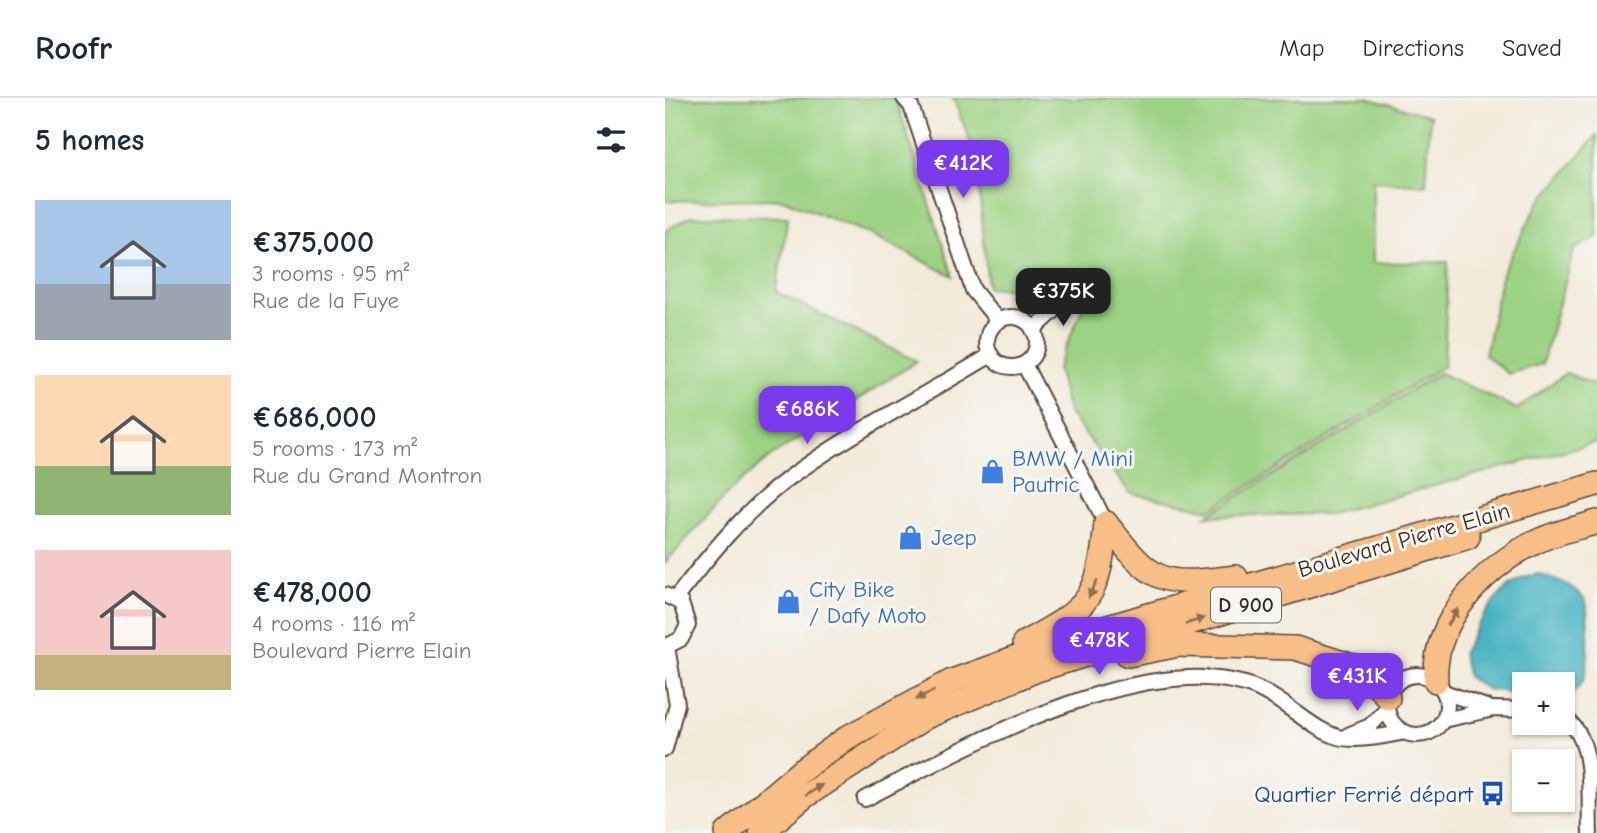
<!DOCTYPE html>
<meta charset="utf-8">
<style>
body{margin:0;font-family:"Comic Neue",sans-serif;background:#f2f2f3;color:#1f2937;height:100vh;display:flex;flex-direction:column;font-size:26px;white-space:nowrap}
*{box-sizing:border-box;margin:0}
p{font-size:23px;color:#747a83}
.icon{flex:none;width:38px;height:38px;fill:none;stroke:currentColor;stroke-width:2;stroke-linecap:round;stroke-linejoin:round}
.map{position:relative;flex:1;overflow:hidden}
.drawer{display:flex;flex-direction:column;background:#fff;width:665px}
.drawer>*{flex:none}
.buttons{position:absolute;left:847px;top:574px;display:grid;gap:14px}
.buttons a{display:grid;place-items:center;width:63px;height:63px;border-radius:0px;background:#fff;box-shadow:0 2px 5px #0004;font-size:35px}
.price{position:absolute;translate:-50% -60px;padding:0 16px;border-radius:14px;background:#7c3aed;color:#fff;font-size:23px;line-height:46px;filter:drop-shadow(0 2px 4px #0008)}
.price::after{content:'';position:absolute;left:50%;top:42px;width:21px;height:16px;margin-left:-10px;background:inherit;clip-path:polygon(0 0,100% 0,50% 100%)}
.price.current{background:#222;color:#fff}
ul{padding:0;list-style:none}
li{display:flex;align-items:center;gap:21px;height:175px;padding:0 35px}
li span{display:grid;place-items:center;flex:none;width:196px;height:140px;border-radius:0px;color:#555}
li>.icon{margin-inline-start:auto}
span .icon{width:84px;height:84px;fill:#fffc;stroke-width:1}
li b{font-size:30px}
h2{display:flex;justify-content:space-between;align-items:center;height:84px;padding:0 35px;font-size:30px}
header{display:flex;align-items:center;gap:42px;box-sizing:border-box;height:98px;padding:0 35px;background:#fff;border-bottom:2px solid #e0e1e3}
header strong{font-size:33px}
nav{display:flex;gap:38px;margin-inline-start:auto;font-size:24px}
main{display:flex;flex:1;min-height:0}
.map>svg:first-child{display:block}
</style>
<header>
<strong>Roofr</strong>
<nav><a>Map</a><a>Directions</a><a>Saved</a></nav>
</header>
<main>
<section class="drawer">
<h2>5 homes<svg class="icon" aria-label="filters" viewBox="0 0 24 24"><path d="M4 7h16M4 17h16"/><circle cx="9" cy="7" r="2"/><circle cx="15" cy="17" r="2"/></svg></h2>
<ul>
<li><span style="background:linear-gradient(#a9c7e8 60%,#9aa5b1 0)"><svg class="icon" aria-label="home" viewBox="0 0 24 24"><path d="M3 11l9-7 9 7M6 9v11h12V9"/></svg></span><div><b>€375,000</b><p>3 rooms · 95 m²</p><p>Rue de la Fuye</p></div></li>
<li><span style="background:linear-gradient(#ffd9b3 65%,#8fb573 0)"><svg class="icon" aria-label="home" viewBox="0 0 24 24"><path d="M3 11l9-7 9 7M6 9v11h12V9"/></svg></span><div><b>€686,000</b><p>5 rooms · 173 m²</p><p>Rue du Grand Montron</p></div></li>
<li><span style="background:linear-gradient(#f6c9c9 75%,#c2b280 0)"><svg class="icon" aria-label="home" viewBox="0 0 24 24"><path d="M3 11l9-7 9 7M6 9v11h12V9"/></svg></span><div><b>€478,000</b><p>4 rooms · 116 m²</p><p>Boulevard Pierre Elain</p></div></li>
</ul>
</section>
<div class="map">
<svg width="932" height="735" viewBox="0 0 932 735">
<rect width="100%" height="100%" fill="#f6f6f2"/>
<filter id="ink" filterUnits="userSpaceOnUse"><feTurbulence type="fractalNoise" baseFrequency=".0143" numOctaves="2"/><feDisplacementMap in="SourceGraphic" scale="14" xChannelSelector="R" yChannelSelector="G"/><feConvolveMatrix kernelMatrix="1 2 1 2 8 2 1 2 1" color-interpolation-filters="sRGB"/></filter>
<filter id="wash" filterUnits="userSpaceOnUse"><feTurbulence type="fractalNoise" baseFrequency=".00686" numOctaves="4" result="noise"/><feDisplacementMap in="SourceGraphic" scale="28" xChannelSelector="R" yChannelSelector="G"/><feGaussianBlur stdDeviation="1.57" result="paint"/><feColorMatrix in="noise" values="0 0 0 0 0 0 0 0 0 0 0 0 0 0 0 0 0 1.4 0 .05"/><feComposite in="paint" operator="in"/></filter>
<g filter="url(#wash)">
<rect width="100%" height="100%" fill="#f3ebda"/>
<!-- green -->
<g fill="#9cd283" stroke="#6c7e50" stroke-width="2">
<polygon points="0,0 228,0 232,4 288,178 207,137 117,101 0,103"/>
<polygon points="288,0 702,0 765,18 761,87 708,83 708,165 783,164 779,268 545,412 465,395 403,314 392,270 426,190 323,190 311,58"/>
<polygon points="932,37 932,139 909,152 877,266 843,276 820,257 837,175 873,106"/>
<polygon points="26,118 123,119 111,194 252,263 105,359 64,394 0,465 0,133"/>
<polygon points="775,275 852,311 901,275 932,288 932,344 665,416 541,418"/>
</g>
<!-- water -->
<path fill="#46b3c2" stroke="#406e70" stroke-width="2" d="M 873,476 C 892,483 914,488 922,507 C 922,533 932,596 898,597 L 898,586 L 859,586 L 859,596 L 822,591 L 803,579 L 797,556 C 816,523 833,483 873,476 Z"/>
</g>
<g filter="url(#ink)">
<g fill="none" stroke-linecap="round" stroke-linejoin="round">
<defs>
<g id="minor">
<polyline points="239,0 246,8 308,192 333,223"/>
<circle cx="347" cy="244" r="25"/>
<polyline points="368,232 403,200"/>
<polyline points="359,266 441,425"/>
<polyline points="0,497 16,505 23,527 16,541 0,549"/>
<path d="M 10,501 C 45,456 79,414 124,380 C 187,334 259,298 326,257"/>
<circle cx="752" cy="607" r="30"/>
<polyline points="779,594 824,610"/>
<path d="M 898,619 C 932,640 923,700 925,735"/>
<polyline points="778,622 829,611 859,612"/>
<polyline points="683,637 705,628 722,610"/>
<polyline points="0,651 12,606 2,549"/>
<path d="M 200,701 C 297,651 469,554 580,586 C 616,596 648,635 677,640 C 697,643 720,638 740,634"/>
</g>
<g id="primary">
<path d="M 441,425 C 489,486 494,489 571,479"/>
<path d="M 359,545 C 425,509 434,501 441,425"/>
<polyline points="463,557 514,547 630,550 691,569 706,579 723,600"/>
<path d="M 771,583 C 767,522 821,467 875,442 C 892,434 913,430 932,424"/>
<polyline points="62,735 137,672 183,639 287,583 412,538 932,386"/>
<polyline points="96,735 139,699 261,619 372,572 803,439"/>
</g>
</defs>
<!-- minor casing -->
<use href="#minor" stroke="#57473a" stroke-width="18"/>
<!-- primary casing -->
<use href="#primary" stroke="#57473a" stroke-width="26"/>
<!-- minor -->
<use href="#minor" stroke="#fff" stroke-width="14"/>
<!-- primary -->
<use href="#primary" stroke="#f7be88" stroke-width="23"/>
</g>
<!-- one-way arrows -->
<defs><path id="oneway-solid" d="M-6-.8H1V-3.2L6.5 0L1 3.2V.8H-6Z" transform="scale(1.75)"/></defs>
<g fill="#906d4e">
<use href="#oneway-solid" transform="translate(428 491) rotate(116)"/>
<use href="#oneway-solid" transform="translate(788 519) rotate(-58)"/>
<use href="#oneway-solid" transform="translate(530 523) rotate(-17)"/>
<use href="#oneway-solid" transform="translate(260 597) rotate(153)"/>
<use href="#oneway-solid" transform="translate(149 692) rotate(-33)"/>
</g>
</g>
<!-- icons -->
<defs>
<symbol id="shop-bare" viewBox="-9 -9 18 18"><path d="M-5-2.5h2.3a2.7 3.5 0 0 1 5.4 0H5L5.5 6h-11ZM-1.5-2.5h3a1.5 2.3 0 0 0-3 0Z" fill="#3f7fe0" stroke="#f6f6f2" stroke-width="2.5" paint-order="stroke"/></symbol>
<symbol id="bus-bare" viewBox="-9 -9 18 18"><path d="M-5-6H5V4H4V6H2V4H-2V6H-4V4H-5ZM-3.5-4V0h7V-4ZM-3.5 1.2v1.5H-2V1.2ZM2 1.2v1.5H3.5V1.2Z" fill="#1a4fb4" stroke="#f6f6f2" stroke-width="2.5" paint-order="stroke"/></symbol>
</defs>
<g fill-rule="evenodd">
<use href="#shop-bare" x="310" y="356" width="35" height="35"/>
<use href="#shop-bare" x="228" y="422" width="35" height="35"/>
<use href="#shop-bare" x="106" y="486" width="35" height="35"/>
<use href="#bus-bare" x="810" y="678" width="35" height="35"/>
</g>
<g text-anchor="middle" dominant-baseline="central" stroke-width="6" stroke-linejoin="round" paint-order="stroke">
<!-- shield labels -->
<rect fill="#f6f6f2" stroke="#73675e" stroke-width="2" x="546" y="489.5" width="70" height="35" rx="5"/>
<g font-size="21" font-weight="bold" fill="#3b2a1e">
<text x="581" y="507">D 900</text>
</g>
<!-- shop labels -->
<g font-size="23" fill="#366cbe" stroke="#f6f6f2" text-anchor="start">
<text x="347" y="360">BMW / Mini<tspan x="347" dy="26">Pautric</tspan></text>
<text x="266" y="439">Jeep</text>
<text x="144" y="491">City Bike<tspan x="144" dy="26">/ Dafy Moto</tspan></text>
</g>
<!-- street labels -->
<g font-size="23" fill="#3b2a1e" stroke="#f6f6f2">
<text transform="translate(739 442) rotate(-16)">Boulevard Pierre Elain</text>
</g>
<!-- transit labels -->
<g font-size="23" fill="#164399" stroke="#f6f6f2" text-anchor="end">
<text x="808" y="696">Quartier Ferrié départ</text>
</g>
</g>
</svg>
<div class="buttons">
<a>+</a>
<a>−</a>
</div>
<b class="price" style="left:298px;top:102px">€412K</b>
<b class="price current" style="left:398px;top:230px">€375K</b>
<b class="price" style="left:142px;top:348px">€686K</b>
<b class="price" style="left:434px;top:579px">€478K</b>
<b class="price" style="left:692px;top:615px">€431K</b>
</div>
</main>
